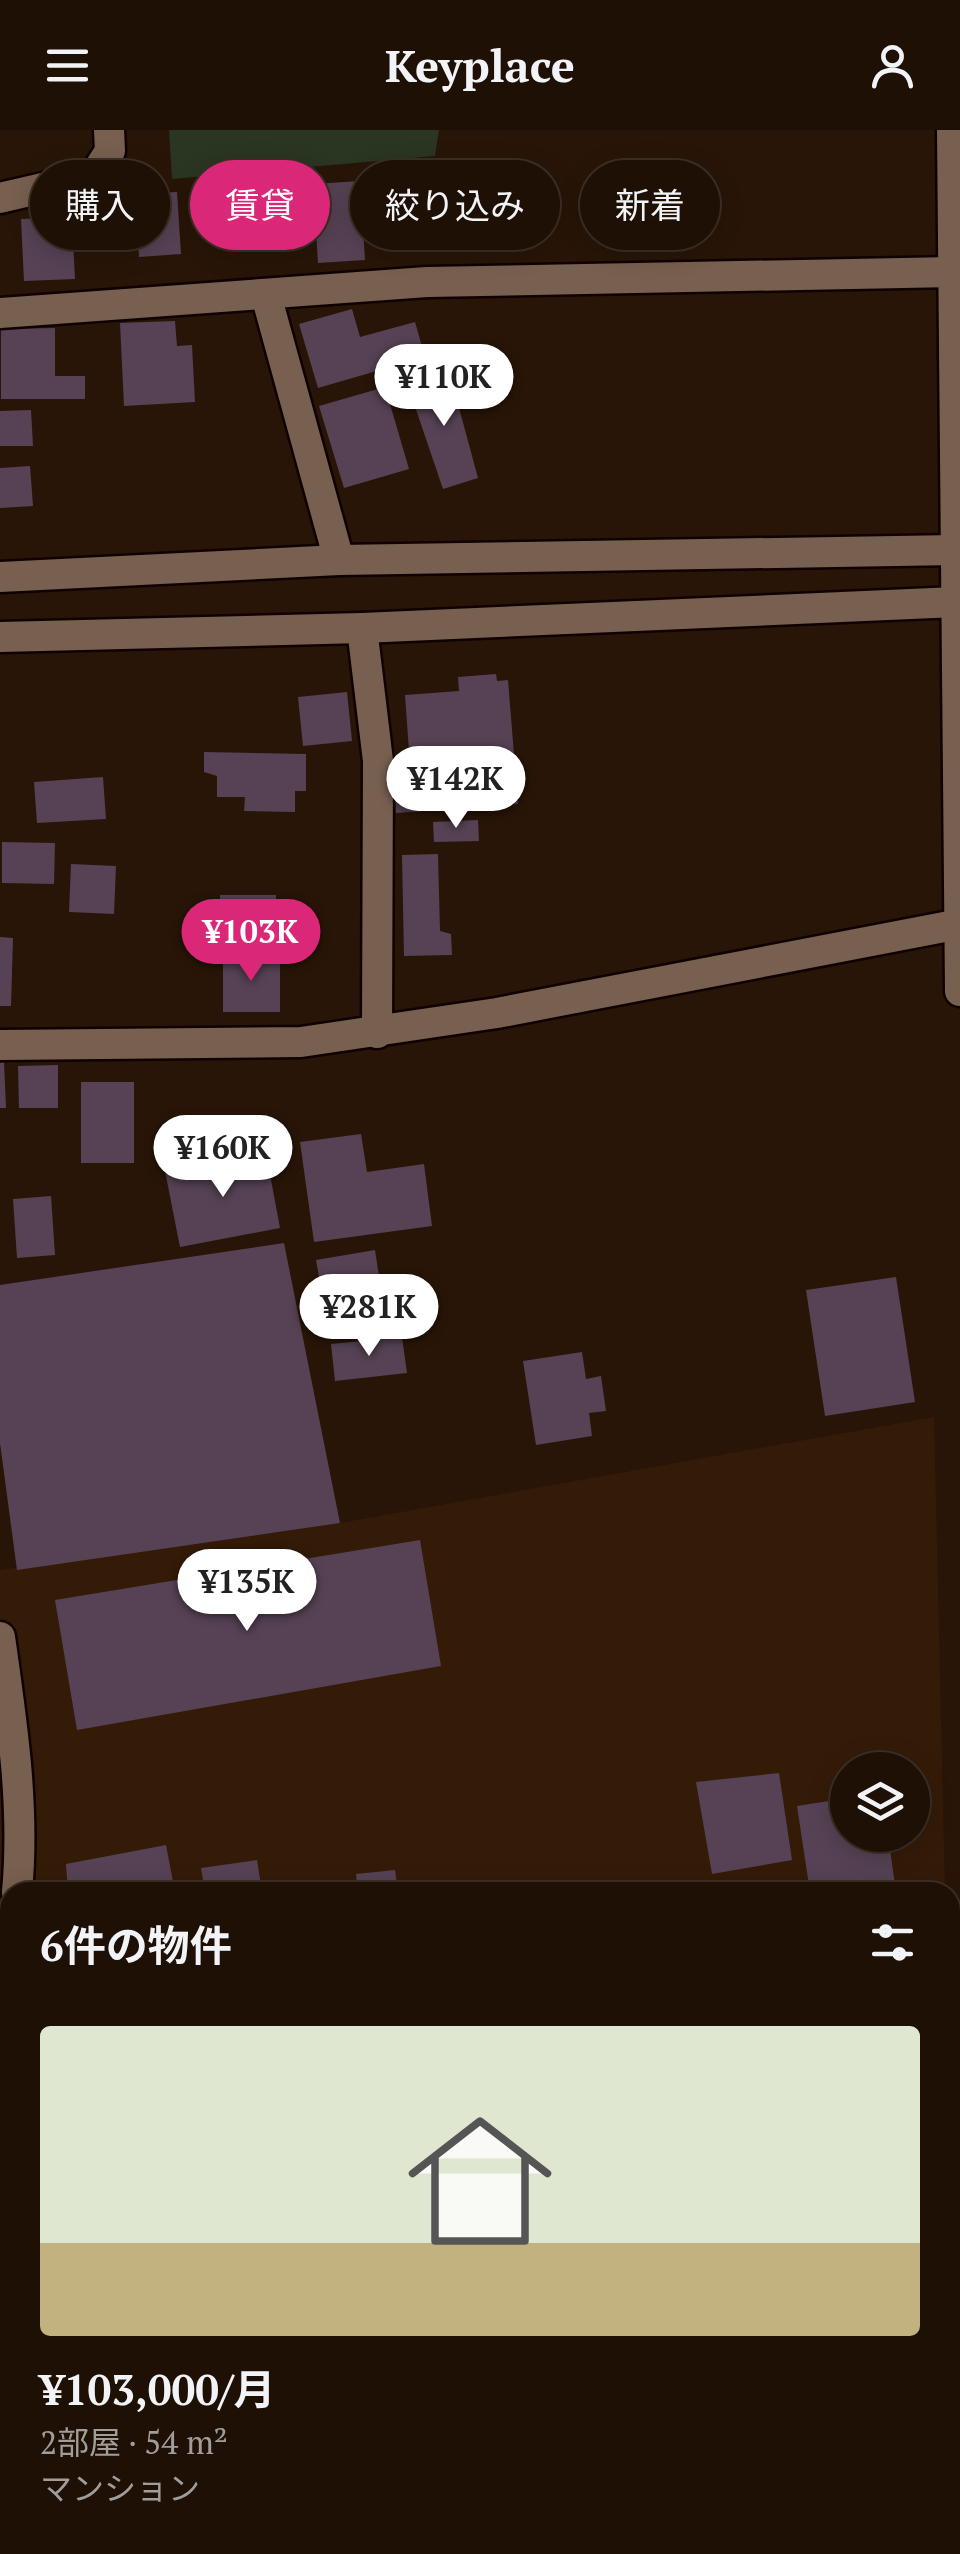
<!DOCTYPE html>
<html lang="ja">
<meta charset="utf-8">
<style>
body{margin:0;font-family:"PT Serif","Noto Sans JP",serif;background:#26190f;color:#f1f3f6;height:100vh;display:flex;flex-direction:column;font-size:38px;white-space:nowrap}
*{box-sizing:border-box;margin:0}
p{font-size:32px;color:#a19d9a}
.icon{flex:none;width:55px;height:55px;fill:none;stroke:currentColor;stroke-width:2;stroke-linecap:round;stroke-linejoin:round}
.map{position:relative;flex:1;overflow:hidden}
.drawer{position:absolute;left:0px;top:1752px;width:960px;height:672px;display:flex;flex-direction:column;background:#1e1005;border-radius:30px 30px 0 0;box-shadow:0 5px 25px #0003,0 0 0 2px #3c3027}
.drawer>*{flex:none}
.hud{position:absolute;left:30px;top:30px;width:900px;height:90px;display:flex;gap:20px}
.fabs{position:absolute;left:830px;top:1622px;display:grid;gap:20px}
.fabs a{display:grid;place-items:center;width:100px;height:100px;border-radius:50%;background:#1e1005;box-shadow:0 5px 25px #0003,0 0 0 2px #3c3027;font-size:50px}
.price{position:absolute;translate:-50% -85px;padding:0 22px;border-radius:35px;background:#fff;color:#222;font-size:32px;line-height:65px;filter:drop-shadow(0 2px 5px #0008)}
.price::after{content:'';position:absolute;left:50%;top:60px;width:30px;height:22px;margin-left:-15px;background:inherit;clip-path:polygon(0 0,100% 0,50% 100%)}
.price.current{background:#db2777;color:#fff}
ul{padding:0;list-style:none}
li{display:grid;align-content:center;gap:20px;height:530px;padding:0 40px}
li span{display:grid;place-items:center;height:310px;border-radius:10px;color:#555}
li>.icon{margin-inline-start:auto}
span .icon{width:180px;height:180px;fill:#fffc;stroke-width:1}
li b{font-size:42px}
h2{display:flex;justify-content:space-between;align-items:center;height:120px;padding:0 40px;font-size:42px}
.tag{padding:0 35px;border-radius:45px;background:#1e1005;box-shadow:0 5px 25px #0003,0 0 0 2px #3c3027;font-size:35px;line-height:90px}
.tag.current{background:#db2777;color:#fff}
header{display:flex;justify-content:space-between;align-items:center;height:130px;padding:0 40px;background:#1e1005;font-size:45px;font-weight:700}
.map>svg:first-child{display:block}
</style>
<header><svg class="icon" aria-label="menu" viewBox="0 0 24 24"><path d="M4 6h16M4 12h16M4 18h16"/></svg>Keyplace<svg class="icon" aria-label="person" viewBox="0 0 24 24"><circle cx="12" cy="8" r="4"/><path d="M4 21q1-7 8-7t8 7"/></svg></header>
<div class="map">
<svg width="960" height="2424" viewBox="0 0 960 2424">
<rect width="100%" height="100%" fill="#281507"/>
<!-- built -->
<path fill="#341b08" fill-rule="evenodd" d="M 934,1287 L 945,1762 L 10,1762 L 10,2415 L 199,2415 L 175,2424 L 4,2424 L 0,2376 L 0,1440 L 340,1393 ZM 848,1640 L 912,1640 L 912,1705 L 848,1705 Z"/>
<!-- green -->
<polygon fill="#2a3621" points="169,0 439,0 435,26 172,49"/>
<!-- building -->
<g fill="#564254">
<polygon points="388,40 429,41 431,110 389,113"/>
<polygon points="360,51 365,130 318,133 313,54"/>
<polygon points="262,61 263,107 203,107 203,62"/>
<polygon points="177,62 181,124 139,127 135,64"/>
<polygon points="84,87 85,109 73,110 75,149 24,151 21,89"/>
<polygon points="352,179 360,207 415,192 425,227 318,258 299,194"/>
<polygon points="175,191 177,216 192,215 195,272 124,276 120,193"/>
<polygon points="55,198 55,246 85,246 85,269 1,269 1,199"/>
<polygon points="449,241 478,348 443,359 408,256"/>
<polygon points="385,257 409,339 344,358 319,276"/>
<polygon points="31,280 33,316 0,316 0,281"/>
<polygon points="30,336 33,376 0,378 0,338"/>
<polygon points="496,544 497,551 508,550 518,674 396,683 394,650 411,649 405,565 459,561 458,547"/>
<polygon points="347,562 352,611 303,616 298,567"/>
<polygon points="204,622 306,624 306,661 295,661 295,682 244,681 245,667 217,667 217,646 204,642"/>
<polygon points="103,647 106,689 37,693 34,652"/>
<polygon points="478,690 479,711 434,712 433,692"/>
<polygon points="2,712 55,713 54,754 2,753"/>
<polygon points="438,724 440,801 451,804 452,825 404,826 402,725"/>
<polygon points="71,734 116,736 114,784 69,782"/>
<polygon points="220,765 276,765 276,821 219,820"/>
<polygon points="0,807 13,808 11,876 0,876"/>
<polygon points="223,826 280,827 280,882 223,882"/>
<polygon points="4,932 6,978 0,978 0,933"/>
<polygon points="58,935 58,978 19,978 18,936"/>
<rect x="81" y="952" width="53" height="81"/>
<polygon points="361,1004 367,1042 424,1034 432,1096 314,1112 300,1012"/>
<polygon points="266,1023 280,1098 180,1117 165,1041"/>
<polygon points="51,1066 55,1125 17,1128 13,1069"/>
<polygon points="284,1113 340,1393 17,1440 0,1313 0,1155"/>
<polygon points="375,1120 380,1153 364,1156 369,1187 327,1193 316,1130"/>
<polygon points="896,1147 915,1272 825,1286 806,1160"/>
<polygon points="402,1207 407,1243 335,1251 331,1214"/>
<polygon points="582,1222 586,1249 601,1246 606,1281 589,1283 592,1306 536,1315 523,1231"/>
<polygon points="420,1410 441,1536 77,1600 55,1470"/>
<polygon points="779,1643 792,1730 712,1744 696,1652"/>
<polygon points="848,1668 848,1705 888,1705 896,1762 810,1762 797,1676"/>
<polygon points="166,1715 175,1762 68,1762 66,1734"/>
<polygon points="257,1730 262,1762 205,1762 201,1738"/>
<polygon points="395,1740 398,1762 358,1762 356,1744"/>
<rect x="742" y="2415" width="187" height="9"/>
</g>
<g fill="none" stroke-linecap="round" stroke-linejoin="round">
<defs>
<g id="minor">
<polyline points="952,0 960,861"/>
<polyline points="0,68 94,46 110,21 109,0"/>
<polyline points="266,165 339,430"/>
<polyline points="0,183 427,152 954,142"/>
<polyline points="0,447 339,430 956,420"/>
<polyline points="362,498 378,631 377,903"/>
<polyline points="0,507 362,498 956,472"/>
<polyline points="0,915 301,912 497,883 960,794"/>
<path d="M 0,1507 C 12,1592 25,1677 17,1762"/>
<polyline points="0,1936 10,1831"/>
<polyline points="950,2158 960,2154"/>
<polyline points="0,2315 6,2424"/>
<polyline points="686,2415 686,2424"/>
<polyline points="211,2424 241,2415"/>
</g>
</defs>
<!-- minor casing -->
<use href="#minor" stroke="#100200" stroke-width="35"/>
<!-- minor -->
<use href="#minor" stroke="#786050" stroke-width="30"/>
</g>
</svg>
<div class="fabs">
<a><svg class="icon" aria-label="layers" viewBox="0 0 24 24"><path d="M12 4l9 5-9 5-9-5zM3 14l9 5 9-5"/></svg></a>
</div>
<b class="price" style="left:444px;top:299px">¥110K</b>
<b class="price" style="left:456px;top:701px">¥142K</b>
<b class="price current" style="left:251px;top:854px">¥103K</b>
<b class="price" style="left:223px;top:1070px">¥160K</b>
<b class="price" style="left:369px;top:1229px">¥281K</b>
<b class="price" style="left:247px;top:1504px">¥135K</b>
<div class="hud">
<a class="tag">購入</a>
<a class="tag current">賃貸</a>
<a class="tag">絞り込み</a>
<a class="tag">新着</a>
</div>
<section class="drawer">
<h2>6件の物件<svg class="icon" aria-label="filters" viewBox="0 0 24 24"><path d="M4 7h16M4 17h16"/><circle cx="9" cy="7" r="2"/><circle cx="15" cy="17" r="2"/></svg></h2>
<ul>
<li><span style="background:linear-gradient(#dfe7d0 70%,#c2b280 0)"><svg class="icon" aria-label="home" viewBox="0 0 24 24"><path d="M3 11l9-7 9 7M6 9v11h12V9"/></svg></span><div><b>¥103,000/月</b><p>2部屋 · 54 m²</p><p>マンション</p></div></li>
</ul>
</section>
</div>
